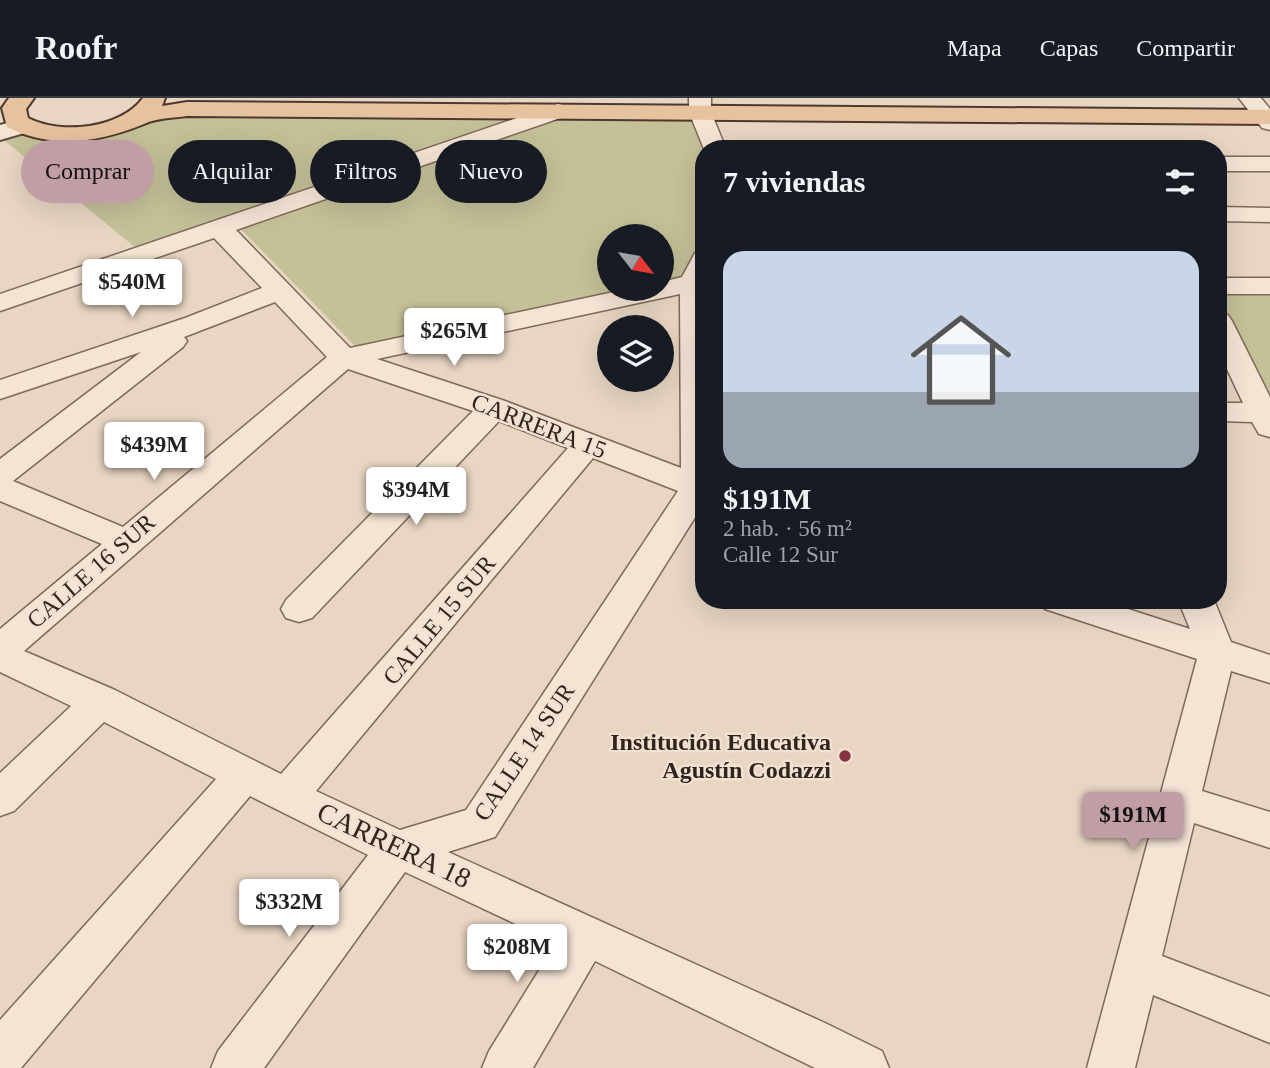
<!DOCTYPE html>
<html lang="es">
<meta charset="utf-8">
<style>
body{margin:0;font-family:"Times New Roman",serif;background:#242831;color:#f1f3f6;height:100vh;display:flex;flex-direction:column;font-size:26px;white-space:nowrap}
*{box-sizing:border-box;margin:0}
p{font-size:23px;color:#9ea1a6}
.icon{flex:none;width:38px;height:38px;fill:none;stroke:currentColor;stroke-width:2;stroke-linecap:round;stroke-linejoin:round}
.map{position:relative;flex:1;overflow:hidden}
.sheet{position:absolute;left:695px;top:42px;width:532px;height:469px;display:flex;flex-direction:column;background:#171b24;border-radius:28px;box-shadow:0 7px 28px #0002}
.sheet>*{flex:none}
.guide{position:absolute;left:21px;top:42px;width:569px;height:63px;display:flex;gap:14px}
.needle{width:46px;rotate:121deg}
.controls{position:absolute;left:597px;top:126px;display:grid;gap:14px}
.controls a{display:grid;place-items:center;width:77px;height:77px;border-radius:50%;background:#171b24;box-shadow:0 7px 28px #0002;font-size:35px}
.price{position:absolute;translate:-50% -60px;padding:0 16px;border-radius:7px;background:#fff;color:#222;font-size:23px;line-height:46px;filter:drop-shadow(0 2px 4px #0008)}
.price::after{content:'';position:absolute;left:50%;top:42px;width:21px;height:16px;margin-left:-10px;background:inherit;clip-path:polygon(0 0,100% 0,50% 100%)}
.price.on{background:#c19da5;color:#111}
ul{padding:0;list-style:none}
li{display:grid;align-content:center;gap:14px;height:371px;padding:0 28px}
li+li{border-top:2px solid #363941}
li span{display:grid;place-items:center;height:217px;border-radius:21px;color:#555}
li>.icon{margin-inline-start:auto}
span .icon{width:126px;height:126px;fill:#fffc;stroke-width:1}
li b{font-size:30px}
h2{display:flex;justify-content:space-between;align-items:center;height:84px;padding:0 28px;font-size:30px}
.pill{padding:0 24px;border-radius:32px;background:#171b24;box-shadow:0 7px 28px #0002;font-size:24px;line-height:63px}
.pill.on{background:#c19da5;color:#111}
header{display:flex;align-items:center;gap:42px;box-sizing:border-box;height:98px;padding:0 35px;background:#171b24;border-bottom:2px solid #363941}
header strong{font-size:33px}
nav{display:flex;gap:38px;margin-inline-start:auto;font-size:24px}
.map>svg:first-child{display:block}
</style>
<header>
<strong>Roofr</strong>
<nav><a>Mapa</a><a>Capas</a><a>Compartir</a></nav>
</header>
<div class="map">
<svg width="1270" height="970" viewBox="0 0 1270 970">
<rect width="100%" height="100%" fill="#e8d5c2"/>
<!-- green -->
<g fill="#c4c198">
<polygon points="542,16 141,154 0,39 24,31 55,39 157,17"/>
<polygon points="559,17 695,17 708,51 704,51 703,154 696,177 662,184 662,138 609,138 609,191 631,191 358,251 239,129"/>
<polygon points="1270,193 1270,309 1218,206 1218,194"/>
</g>
<g fill="none" stroke-linecap="round" stroke-linejoin="round">
<defs>
<g id="street">
<polygon points="689,0 711,0 711,14 726,51 704,51 689,14"/>
<polygon points="1239,0 1261,0 1270,11 1270,32 1262,30"/>
<path d="M 558,6 L 566,8 L 569,13 L 566,18 L 236,132 L 350,250 L 628,191 L 662,191 L 662,184 L 682,179 L 695,155 L 704,153 L 704,405 L 495,739 L 448,754 L 825,925 L 882,953 L 889,970 L 815,970 L 595,863 L 533,970 L 482,970 L 489,953 L 556,845 L 405,774 L 264,970 L 211,970 L 218,953 L 368,757 L 250,698 L 21,970 L 0,970 L 0,922 L 216,681 L 104,624 L 14,713 L 0,718 L 0,675 L 71,608 L 0,574 L 0,531 L 102,446 L 0,403 L 0,361 L 141,254 L 0,301 L 0,282 L 185,220 L 262,190 L 214,140 L 0,213 L 0,196 ZM 680,196 L 681,370 L 505,303 L 377,261 ZM 275,204 L 327,259 L 123,429 L 13,383 L 183,249 L 187,243 L 184,239 ZM 348,271 L 473,313 L 286,502 L 281,511 L 286,520 L 299,524 L 312,520 L 499,323 L 568,350 L 281,676 L 115,592 L 24,553 ZM 593,360 L 678,393 L 466,712 L 400,732 L 316,693 Z"/>
<rect x="1218" y="59" width="52" height="14"/>
<polygon points="1218,109 1270,110 1270,124 1218,123"/>
<rect x="1218" y="180" width="52" height="16"/>
<polygon points="1218,215 1228,217 1232,223 1270,299 1270,339 1259,336 1252,324 1218,323 1218,305 1243,305 1218,252"/>
<polygon points="1040,502 1100,502 1190,531 1178,502 1214,502 1231,544 1270,557 1270,585 1231,573 1202,693 1270,714 1270,750 1194,725 1162,858 1270,899 1270,945 1153,897 1135,970 1087,970 1197,561 1045,511"/>
</g>
<polygon id="secondary" points="22,21 31,23 34,28 31,33 0,42 0,27"/>
<path id="primary" d="M 9,0 L 34,0 L 26,11 L 28,20 C 61,37 120,31 143,0 L 165,0 L 162,8 L 187,4 L 1270,12 L 1270,26 L 187,18 C 174,20 156,20 144,26 C 100,44 52,52 7,29 L 2,10 Z"/>
</defs>
<!-- street casing -->
<use href="#street" stroke="#7f685b" stroke-width="3"/>
<!-- secondary casing -->
<use href="#secondary" stroke="#614a3f" stroke-width="4"/>
<!-- primary casing -->
<use href="#primary" stroke="#4d382f" stroke-width="4"/>
<!-- street -->
<use href="#street" fill="#f4e4d4" fill-rule="evenodd"/>
<!-- secondary -->
<use href="#secondary" fill="#f4e4d4" fill-rule="evenodd"/>
<!-- primary -->
<use href="#primary" fill="#e7c29e" fill-rule="evenodd"/>
</g>
<!-- markers -->
<circle fill="#873343" stroke="#f0e1d1" stroke-width="2.5" cx="845" cy="658" r="7"/>
<g text-anchor="middle" dominant-baseline="central" stroke-width="5" stroke-linejoin="round" paint-order="stroke">
<!-- street labels -->
<g font-size="24" fill="#31241e" stroke="#f0e1d1">
<text transform="translate(539 328) rotate(21)">CARRERA 15</text>
<text transform="translate(91 473) rotate(-41)">CALLE 16 SUR</text>
<text transform="translate(439 522) rotate(-50)">CALLE 15 SUR</text>
<text transform="translate(524 654) rotate(-56)">CALLE 14 SUR</text>
</g>
<!-- poi labels -->
<g font-size="24" font-weight="bold" fill="#31241e" stroke="#f0e1d1" text-anchor="end">
<text x="831" y="644">Institución Educativa<tspan x="831" dy="28">Agustín Codazzi</tspan></text>
</g>
<!-- near-street labels -->
<g font-size="28" fill="#31241e" stroke="#f0e1d1">
<text transform="translate(394 747) rotate(25)">CARRERA 18</text>
</g>
</g>
</svg>
<div class="controls">
<a><svg class="needle" viewBox="-14 -14 28 28"><path d="M0-13l5 13h-10z" fill="#e53935"/><path d="M0 13l5-13h-10z" fill="#9ea1a6"/></svg></a>
<a><svg class="icon" aria-label="layers" viewBox="0 0 24 24"><path d="M12 4l9 5-9 5-9-5zM3 14l9 5 9-5"/></svg></a>
</div>
<b class="price" style="left:132px;top:221px">$540M</b>
<b class="price" style="left:454px;top:270px">$265M</b>
<b class="price" style="left:154px;top:384px">$439M</b>
<b class="price" style="left:416px;top:429px">$394M</b>
<b class="price on" style="left:1133px;top:754px">$191M</b>
<b class="price" style="left:289px;top:841px">$332M</b>
<b class="price" style="left:517px;top:886px">$208M</b>
<div class="guide">
<a class="pill on">Comprar</a>
<a class="pill">Alquilar</a>
<a class="pill">Filtros</a>
<a class="pill">Nuevo</a>
</div>
<section class="sheet">
<h2>7 viviendas<svg class="icon" aria-label="filters" viewBox="0 0 24 24"><path d="M4 7h16M4 17h16"/><circle cx="9" cy="7" r="2"/><circle cx="15" cy="17" r="2"/></svg></h2>
<ul>
<li><span style="background:linear-gradient(#c9d6e8 65%,#9aa5b1 0)"><svg class="icon" aria-label="home" viewBox="0 0 24 24"><path d="M3 11l9-7 9 7M6 9v11h12V9"/></svg></span><div><b>$191M</b><p>2 hab. · 56 m²</p><p>Calle 12 Sur</p></div></li>
</ul>
</section>
</div>
